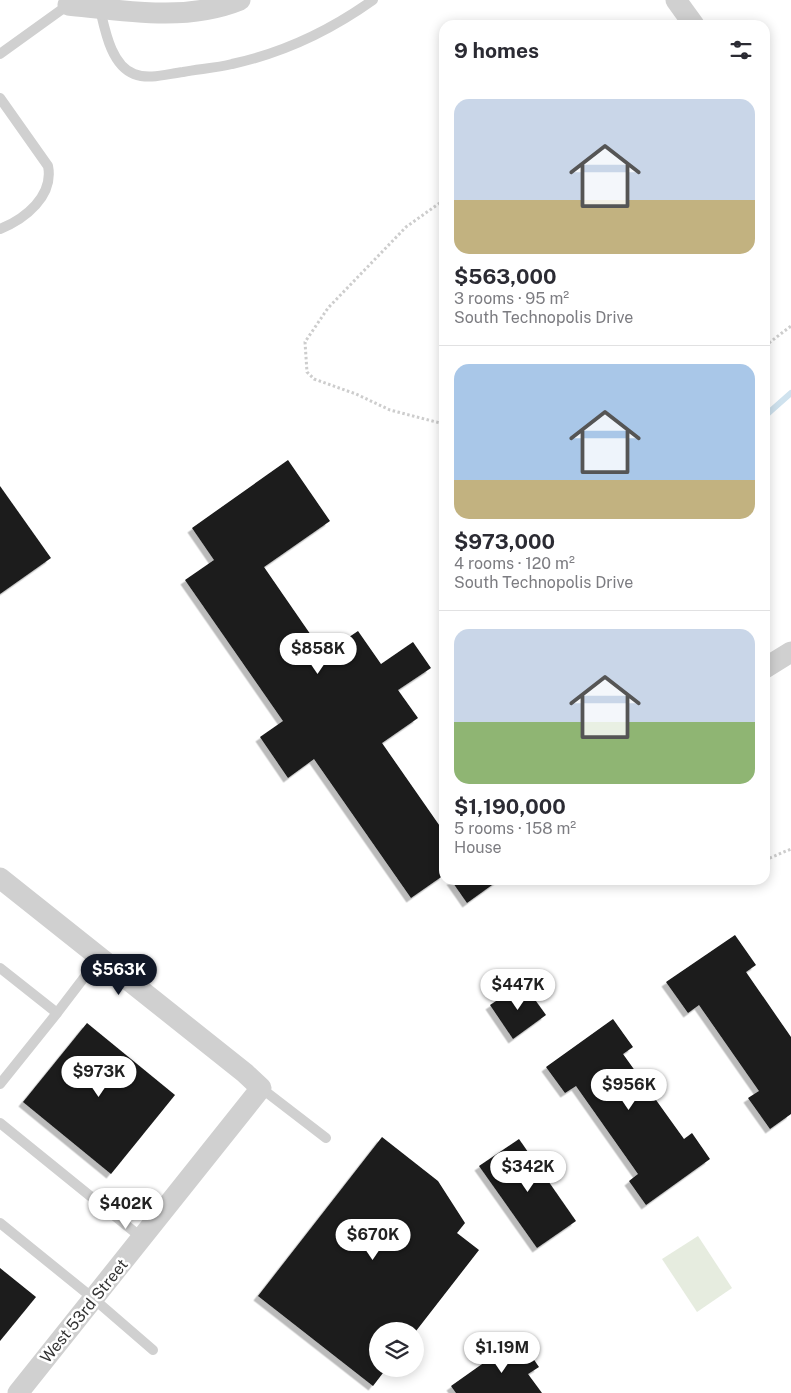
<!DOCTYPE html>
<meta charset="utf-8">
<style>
body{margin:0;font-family:"Public Sans",sans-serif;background:#f2f2f3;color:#2b2b33;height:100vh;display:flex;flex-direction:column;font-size:19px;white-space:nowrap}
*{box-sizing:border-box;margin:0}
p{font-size:16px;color:#7c7c81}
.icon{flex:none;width:28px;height:28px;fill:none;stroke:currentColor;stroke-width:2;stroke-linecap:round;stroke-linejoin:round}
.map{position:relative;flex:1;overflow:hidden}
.panel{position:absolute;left:439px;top:20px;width:331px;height:865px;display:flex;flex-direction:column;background:#fff;border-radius:15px;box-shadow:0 2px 12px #0003}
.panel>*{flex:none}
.fabs{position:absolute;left:369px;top:1322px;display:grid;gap:10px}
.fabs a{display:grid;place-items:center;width:55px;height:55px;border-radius:50%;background:#fff;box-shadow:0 2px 12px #0003;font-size:25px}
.price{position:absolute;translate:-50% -42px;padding:0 11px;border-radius:18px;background:#fff;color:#222;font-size:16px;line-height:32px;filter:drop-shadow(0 1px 2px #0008)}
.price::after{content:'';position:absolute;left:50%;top:30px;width:15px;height:11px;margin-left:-8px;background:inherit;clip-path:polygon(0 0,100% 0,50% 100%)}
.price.on{background:#111827;color:#fff}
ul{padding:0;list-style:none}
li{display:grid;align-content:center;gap:10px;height:265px;padding:0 15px}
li+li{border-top:1px solid #e1e1e2}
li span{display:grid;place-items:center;height:155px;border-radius:15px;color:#555}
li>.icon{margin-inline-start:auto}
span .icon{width:90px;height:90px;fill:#fffc;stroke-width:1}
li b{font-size:21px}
h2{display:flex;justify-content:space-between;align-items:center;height:60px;padding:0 15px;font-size:21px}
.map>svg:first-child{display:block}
</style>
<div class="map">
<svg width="791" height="1393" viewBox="0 0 791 1393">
<defs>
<filter id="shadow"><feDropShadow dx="-4.5" dy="4.5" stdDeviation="0" flood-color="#0004"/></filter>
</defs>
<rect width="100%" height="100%" fill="#fff"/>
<!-- green -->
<polygon fill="#e6ecdf" points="698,1236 732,1288 697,1312 662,1259"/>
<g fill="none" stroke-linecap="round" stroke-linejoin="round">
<!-- stream -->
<polyline stroke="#cfe2ee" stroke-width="6" points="765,416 791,393"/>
</g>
<!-- building -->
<g fill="#1a1a1a" filter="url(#shadow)">
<polygon points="288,460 330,521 264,567 324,654 358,631 381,664 413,642 431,668 398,690 418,718 382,743 444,832 444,875 411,898 314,759 288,778 260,737 283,721 185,580 214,560 192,528"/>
<polygon points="0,486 51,558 0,594"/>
<polygon points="451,880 499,880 467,903"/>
<polygon points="735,935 756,965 746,972 791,1037 791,1114 770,1129 748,1098 759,1091 699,1005 688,1013 666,982"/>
<polygon points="523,983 546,1015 513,1039 490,1005"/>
<polygon points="613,1019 633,1047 623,1054 684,1139 692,1133 710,1159 646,1205 629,1181 638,1174 576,1086 565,1093 546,1067"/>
<polygon points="87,1023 175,1095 111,1174 23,1102"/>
<polygon points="382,1137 438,1181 465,1223 457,1233 479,1250 416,1331 378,1331 378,1369 386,1369 373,1386 258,1296"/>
<polygon points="519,1139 576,1221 537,1248 479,1166"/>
<polygon points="0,1268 36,1297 0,1341"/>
<polygon points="519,1338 539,1367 528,1374 542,1393 456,1393 451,1386"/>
</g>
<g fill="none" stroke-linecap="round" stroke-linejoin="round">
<!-- path -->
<g stroke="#cdcdcd" stroke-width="3" stroke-dasharray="2.5 2.5" stroke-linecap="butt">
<polyline points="444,200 406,227 328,308 305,342 307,372 314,379 356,394 390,410 444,424"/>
<polyline points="765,346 791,326"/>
<polyline points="765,860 791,849"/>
</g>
<!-- lane -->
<g stroke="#d0d0d0" stroke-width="10">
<path d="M 100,9 C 105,30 111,65 134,74 C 149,80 167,74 183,72 C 199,69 216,68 232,64 C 283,53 331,30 373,0"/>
<polyline points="0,54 68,5"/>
<path d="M 0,98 L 48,166 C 54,196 25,219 0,229"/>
<polyline points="0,968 57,1013 99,958"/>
<polyline points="0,1084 57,1013"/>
<polyline points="261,1088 326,1138"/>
<polyline points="0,1123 142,1238"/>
<polyline points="0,1223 94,1299 153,1350"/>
</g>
<!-- street -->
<g stroke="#d0d0d0" stroke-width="21">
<polyline points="676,0 694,25"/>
<path d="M 68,5 C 125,11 186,22 240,0"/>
<polyline points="765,668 791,652"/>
<polyline points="0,878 245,1073 261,1088 18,1393"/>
</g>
</g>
<g text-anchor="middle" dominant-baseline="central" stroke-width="5" stroke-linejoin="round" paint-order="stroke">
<!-- street labels -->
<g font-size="16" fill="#333" stroke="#fff">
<text transform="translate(84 1311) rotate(-51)">West 53rd Street</text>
</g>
</g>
</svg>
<div class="fabs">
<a><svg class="icon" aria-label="layers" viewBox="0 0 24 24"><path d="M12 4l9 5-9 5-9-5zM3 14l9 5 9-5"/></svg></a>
</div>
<b class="price" style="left:318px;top:675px">$858K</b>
<b class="price on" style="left:119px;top:996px">$563K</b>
<b class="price" style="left:518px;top:1011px">$447K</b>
<b class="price" style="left:99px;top:1098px">$973K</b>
<b class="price" style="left:629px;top:1111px">$956K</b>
<b class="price" style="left:528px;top:1193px">$342K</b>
<b class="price" style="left:126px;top:1230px">$402K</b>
<b class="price" style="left:373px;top:1261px">$670K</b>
<b class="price" style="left:502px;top:1374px">$1.19M</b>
<section class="panel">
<h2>9 homes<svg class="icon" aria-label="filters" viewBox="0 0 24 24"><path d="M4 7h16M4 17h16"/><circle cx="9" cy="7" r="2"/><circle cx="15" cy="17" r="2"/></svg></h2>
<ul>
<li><span style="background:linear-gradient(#c9d6e8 65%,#c2b280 0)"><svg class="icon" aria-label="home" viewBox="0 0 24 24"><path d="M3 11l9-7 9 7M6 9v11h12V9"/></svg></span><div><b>$563,000</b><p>3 rooms · 95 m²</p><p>South Technopolis Drive</p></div></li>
<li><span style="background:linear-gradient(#a9c7e8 75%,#c2b280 0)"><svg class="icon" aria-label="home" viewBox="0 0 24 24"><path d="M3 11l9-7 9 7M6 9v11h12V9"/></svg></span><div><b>$973,000</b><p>4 rooms · 120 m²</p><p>South Technopolis Drive</p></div></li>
<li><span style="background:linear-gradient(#c9d6e8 60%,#8fb573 0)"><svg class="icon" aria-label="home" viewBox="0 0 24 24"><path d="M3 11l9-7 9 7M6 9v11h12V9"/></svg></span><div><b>$1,190,000</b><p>5 rooms · 158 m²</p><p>House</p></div></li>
</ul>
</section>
</div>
